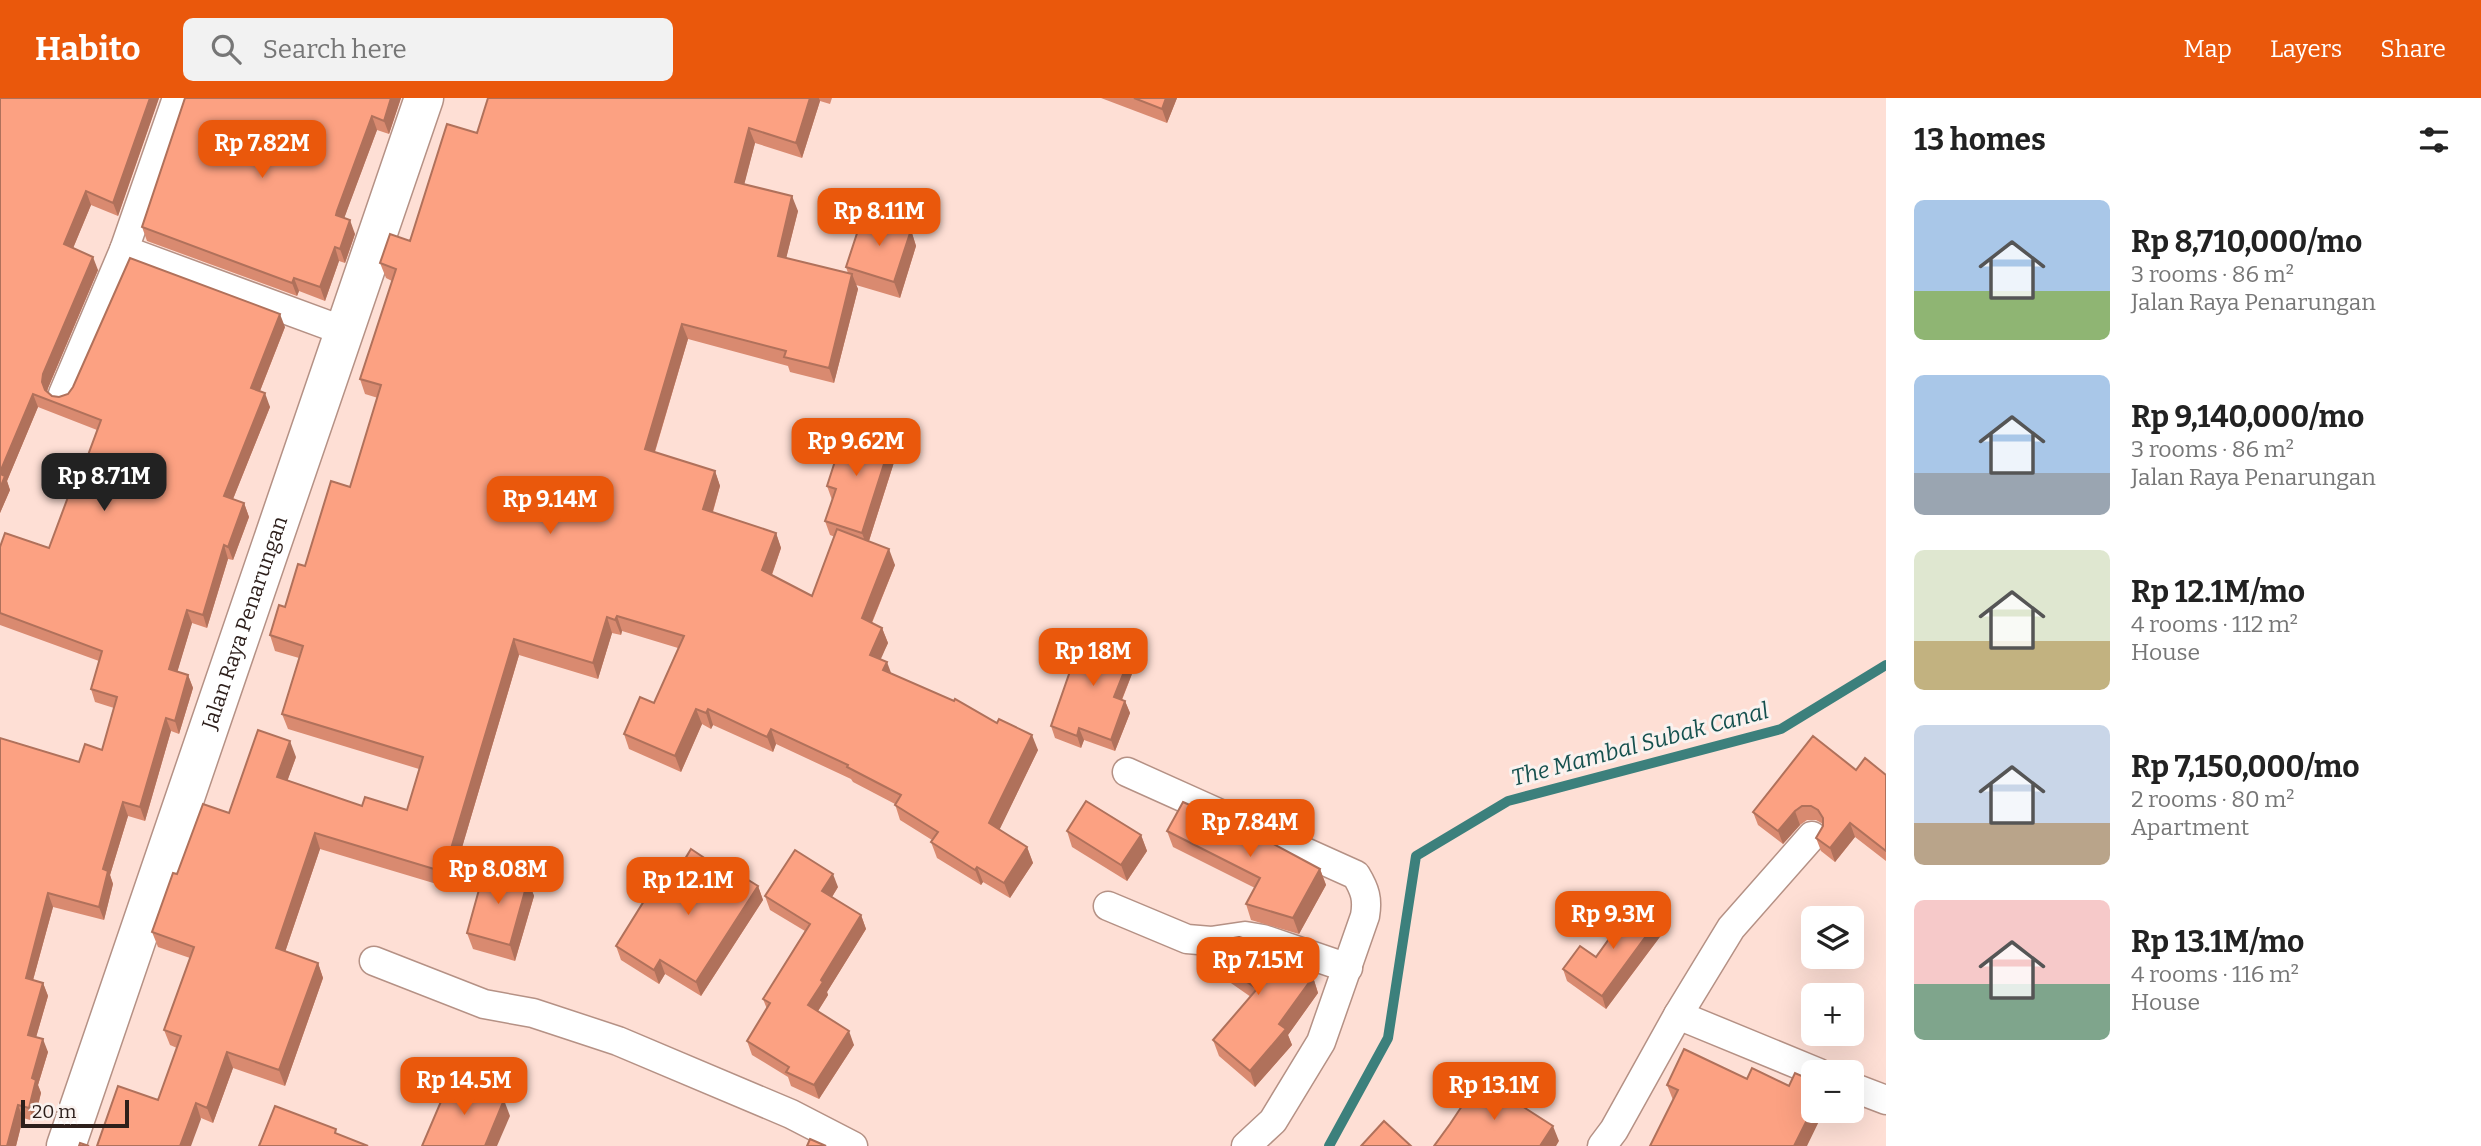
<!DOCTYPE html>
<meta charset="utf-8">
<style>
body{margin:0;font-family:Bitter,serif;background:#f2f2f2;color:#222;height:100vh;display:flex;flex-direction:column;font-size:26px;white-space:nowrap}
*{box-sizing:border-box;margin:0}
p{font-size:23px;color:#767676}
.icon{flex:none;width:38px;height:38px;fill:none;stroke:currentColor;stroke-width:2;stroke-linecap:round;stroke-linejoin:round}
.map{position:relative;flex:1;overflow:hidden}
.details{display:flex;flex-direction:column;background:#fff;width:595px}
.details>*{flex:none}
.fabs{position:absolute;left:1801px;top:808px;display:grid;gap:14px}
.fabs a{display:grid;place-items:center;width:63px;height:63px;border-radius:10px;background:#fff;box-shadow:0 7px 28px #0002;font-size:35px}
.scale{position:absolute;left:21px;bottom:18px;width:108px;box-sizing:border-box;padding-left:7px;border:4px solid #2d1f1b;border-top:0;font-size:19px;line-height:24px;white-space:nowrap;color:#2d1f1b;-webkit-text-stroke:5px #faf2ef;paint-order:stroke}
.price{position:absolute;translate:-50% -60px;padding:0 16px;border-radius:14px;background:#ea580c;color:#fff;font-size:23px;line-height:46px;filter:drop-shadow(0 2px 4px #0008)}
.price::after{content:'';position:absolute;left:50%;top:42px;width:21px;height:16px;margin-left:-10px;background:inherit;clip-path:polygon(0 0,100% 0,50% 100%)}
.price.active{background:#222;color:#fff}
ul{padding:0;list-style:none}
li{display:flex;align-items:center;gap:21px;height:175px;padding:0 28px}
li span{display:grid;place-items:center;flex:none;width:196px;height:140px;border-radius:10px;color:#555}
li>.icon{margin-inline-start:auto}
span .icon{width:84px;height:84px;fill:#fffc;stroke-width:1}
li b{font-size:30px}
h2{display:flex;justify-content:space-between;align-items:center;height:84px;padding:0 28px;font-size:30px}
header{display:flex;align-items:center;gap:42px;box-sizing:border-box;height:98px;padding:0 35px;background:#ea580c;color:#fff}
header strong{font-size:33px}
nav{display:flex;gap:38px;margin-inline-start:auto;font-size:24px}
.search{width:490px;height:63px;background:#f2f2f2;display:flex;align-items:center;gap:18px;box-sizing:border-box;padding:0 24px;border-radius:10px;color:#767676;font-size:26px}
main{display:flex;flex:1;min-height:0}
.map>svg:first-child{display:block}
</style>
<header>
<strong>Habito</strong>
<div class="search"><svg class="icon" aria-label="search" viewBox="0 0 24 24"><circle cx="10" cy="10" r="6"/><path d="M15 15l6 6"/></svg>Search here</div>
<nav><a>Map</a><a>Layers</a><a>Share</a></nav>
</header>
<main>
<div class="map">
<svg width="1886" height="1048" viewBox="0 0 1886 1048">
<rect width="100%" height="100%" fill="#fedfd5"/>
<g fill="none" stroke-linecap="round" stroke-linejoin="round">
<!-- stream -->
<polyline stroke="#3c807c" stroke-width="10" points="1329,1048 1388,940 1416,758 1508,703 1781,631 1886,567"/>
<defs>
<g id="minor">
<polyline points="124,152 344,233"/>
<polyline points="63,296 124,152 177,0"/>
<path d="M 1127,674 L 1356,777 C 1365,792 1368,801 1365,818 L 1321,944 L 1273,1023 L 1246,1048"/>
<polyline points="1108,808 1187,841 1211,843 1245,838 1263,841 1348,870"/>
<polyline points="374,863 484,906 533,915 618,943 791,1016 853,1048"/>
<polyline points="1678,917 1731,830 1812,738"/>
<polyline points="1852,989 1886,1002"/>
<polyline points="1602,1048 1614,1032 1678,917 1819,975"/>
</g>
<g id="secondary">
<path id="s1" d="M 66,1048 L 424,0"/>
</g>
</defs>
<!-- minor casing -->
<use href="#minor" stroke="#b59185" stroke-width="31"/>
<!-- secondary casing -->
<use href="#secondary" stroke="#b59185" stroke-width="41"/>
<!-- minor -->
<use href="#minor" stroke="#fff" stroke-width="28"/>
<!-- secondary -->
<use href="#secondary" stroke="#fff" stroke-width="38"/>
</g>
<!-- wall -->
<g fill="#d98a70">
<polygon points="0,0 159,0 118,118 91,107 73,150 98,172 48,290 47,294 52,298 59,299 285,229 260,293 270,309 233,401 244,405 249,419 233,462 228,461 207,530 192,525 177,574 188,577 193,590 179,636 171,633 145,723 128,718 110,777 113,786 104,822 53,809 33,882 43,885 48,898 36,939 48,954 38,987 41,995 34,1023 23,1020 16,1048 0,640 79,664 102,652 114,610 95,604 91,591 99,563 0,527 0,449 49,450 78,384 97,332 38,309 7,383 10,392 0,415"/>
<polygon points="185,0 401,0 389,36 377,32 344,120 355,136 345,165 339,163 325,203 299,193 297,198 147,143 142,129"/>
<polygon points="488,0 832,0 830,6 820,3 802,60 755,45 744,86 798,113 786,160 848,175 846,169 911,132 916,148 900,200 856,187 858,191 834,285 790,274 788,268 688,241 655,354 715,373 720,388 713,414 776,435 781,450 772,477 812,498 835,439 830,437 825,423 832,402 827,388 891,344 896,358 869,443 895,467 872,525 882,530 888,545 880,561 891,575 1038,652 999,732 1027,749 1033,765 1010,800 983,784 981,787 937,760 931,744 932,742 900,722 895,706 853,684 851,681 776,646 773,654 713,627 711,631 702,626 681,674 629,651 624,636 654,605 678,550 622,533 621,537 612,535 598,581 519,557 450,790 320,751 285,854 318,865 323,880 285,988 233,970 213,1025 158,1002 177,950 170,947 164,932 190,860 158,849 152,834 177,776 229,715 296,659 287,683 362,708 407,712 419,671 288,631 282,616 299,560 275,553 270,537 305,468 350,389 378,300 365,296 360,281 392,183 386,180 380,165 410,143 477,35"/>
<polygon points="1101,0 1177,0 1167,25"/>
<polygon points="1133,551 1137,563 1122,602 1125,603 1130,615 1115,653 1084,642 1081,650 1055,640 1051,628"/>
<polygon points="1856,672 1886,677 1886,763 1855,739 1835,764 1821,753 1816,740 1823,728 1823,726 1816,722 1807,722 1800,727 1783,746 1758,727 1753,714"/>
<polygon points="1067,733 1141,737 1147,753 1127,783 1072,749"/>
<polygon points="1167,733 1320,771 1326,787 1299,836 1251,822 1246,806 1255,790 1173,749"/>
<polygon points="718,769 758,788 763,802 701,898 665,876 659,886 621,862 616,848 665,794"/>
<polygon points="528,782 534,798 515,863 473,851 467,835"/>
<polygon points="838,789 832,799 861,817 866,831 827,894 828,897 818,913 854,947 819,1001 791,988 788,979 752,957 747,943 767,911 763,901 805,833 770,812 765,798"/>
<polygon points="1665,832 1606,911 1567,883 1563,871"/>
<polygon points="1277,850 1279,856 1313,879 1318,895 1288,937 1292,947 1255,989 1219,958 1213,942 1251,899 1215,874 1210,858"/>
<polygon points="1667,987 1807,1048 1673,1002"/>
</g>
<!-- shaded-wall -->
<g fill="#b0715b">
<polygon points="150,0 159,0 118,118 113,105"/>
<polygon points="391,0 401,0 389,36 384,23"/>
<polygon points="810,0 819,0 820,3 802,60 796,45"/>
<polygon points="1166,0 1177,0 1167,25 1162,11"/>
<polygon points="372,18 377,32 342,126 336,117 337,113"/>
<polygon points="749,30 755,45 741,99 735,84"/>
<polygon points="86,93 91,107 69,160 64,146"/>
<polygon points="792,98 798,113 783,173 778,158"/>
<polygon points="350,122 355,136 345,165 340,151"/>
<polygon points="911,132 916,148 900,200 894,184"/>
<polygon points="335,149 339,163 325,203 320,189"/>
<polygon points="93,159 98,172 48,290 46,297 42,284 43,276"/>
<polygon points="852,176 858,191 834,285 829,270"/>
<polygon points="294,180 299,193 297,198 292,185"/>
<polygon points="280,216 285,229 256,303 251,290"/>
<polygon points="682,226 688,241 651,366 645,351"/>
<polygon points="265,295 270,309 229,411 224,398"/>
<polygon points="33,296 38,309 7,383 10,392 0,415 0,374"/>
<polygon points="891,344 896,358 867,449 862,435"/>
<polygon points="715,373 720,388 709,426 703,411"/>
<polygon points="244,405 249,419 233,462 228,449"/>
<polygon points="776,435 781,450 768,487 762,472"/>
<polygon points="224,447 228,461 207,530 203,517"/>
<polygon points="889,451 895,467 867,536 862,520"/>
<polygon points="187,512 192,525 174,585 169,571"/>
<polygon points="617,518 622,533 621,537 615,522"/>
<polygon points="607,519 612,535 598,581 593,565"/>
<polygon points="882,530 888,545 876,572 870,557"/>
<polygon points="514,541 519,557 450,790 444,774"/>
<polygon points="1133,551 1137,563 1118,611 1114,599"/>
<polygon points="887,564 893,580 883,572"/>
<polygon points="188,577 193,590 179,636 175,623"/>
<polygon points="1125,603 1130,615 1115,653 1111,642"/>
<polygon points="696,611 702,626 681,674 675,658"/>
<polygon points="708,611 713,627 711,631 706,615"/>
<polygon points="166,620 171,633 145,723 140,709"/>
<polygon points="1079,630 1084,642 1081,650 1077,638"/>
<polygon points="771,631 776,646 773,654 767,639"/>
<polygon points="1032,637 1038,652 995,741 989,725"/>
<polygon points="290,643 296,659 283,695 277,679"/>
<polygon points="123,704 128,718 110,777 113,786 104,822 99,809 103,771"/>
<polygon points="1795,713 1800,727 1783,746 1778,733"/>
<polygon points="1850,725 1855,739 1835,764 1830,750"/>
<polygon points="315,735 320,751 281,866 276,850"/>
<polygon points="1141,737 1147,753 1127,783 1121,767"/>
<polygon points="1027,749 1033,765 1010,800 1004,785"/>
<polygon points="977,769 983,784 981,787 975,772"/>
<polygon points="1320,771 1326,787 1299,836 1293,820"/>
<polygon points="833,776 838,789 827,807 822,793"/>
<polygon points="528,782 534,798 515,863 510,847"/>
<polygon points="758,788 763,802 701,898 696,884"/>
<polygon points="48,795 53,809 30,893 26,880"/>
<polygon points="861,817 866,831 827,894 828,897 813,921 808,907 821,882"/>
<polygon points="1660,819 1665,832 1606,911 1602,898"/>
<polygon points="660,862 665,876 659,886 654,872"/>
<polygon points="318,865 323,880 285,988 279,972"/>
<polygon points="1313,879 1318,895 1288,937 1292,947 1255,989 1250,973 1279,926"/>
<polygon points="43,885 48,898 33,950 28,937"/>
<polygon points="849,933 854,947 819,1001 814,987"/>
<polygon points="43,941 48,954 38,987 41,995 34,1023 29,1010 32,980"/>
<polygon points="227,954 233,970 213,1025 207,1010"/>
<polygon points="504,1002 510,1018 497,1048 485,1048"/>
<polygon points="196,1005 201,1021 191,1048 180,1048"/>
<polygon points="18,1007 23,1020 16,1048 7,1048"/>
<polygon points="1813,1010 1813,1013 1824,1013 1807,1048 1794,1048"/>
<polygon points="1553,1028 1559,1043 1556,1048 1540,1048"/>
</g>
<!-- building -->
<g fill="#fca182" stroke="#b0715b" stroke-width="2">
<polygon points="0,0 150,0 113,105 86,93 64,146 93,159 43,276 42,284 45,292 52,298 59,299 68,296 73,289 130,160 280,216 251,290 265,295 224,398 244,405 228,449 224,447 203,517 187,512 169,571 188,577 175,623 166,620 140,709 123,704 103,771 108,773 99,809 48,795 26,880 43,885 28,937 43,941 32,980 36,982 29,1010 18,1007 7,1048 0,1048 0,640 79,664 85,646 102,652 117,599 91,591 102,553 0,515 0,449 5,435 49,450 74,383 78,384 101,322 33,296 0,374"/>
<polygon points="185,0 391,0 384,23 372,18 337,113 336,117 350,122 340,151 335,149 320,189 294,180 292,185 142,129"/>
<polygon points="488,0 810,0 796,45 749,30 735,84 792,98 778,158 852,176 829,270 784,259 786,253 682,226 645,351 715,373 703,411 776,435 762,472 812,498 837,431 889,451 862,520 882,530 870,557 887,564 883,572 954,603 955,601 997,625 999,621 1032,637 989,725 1027,749 1004,785 977,769 975,772 931,744 938,734 895,707 901,697 847,669 848,667 771,631 767,639 708,611 706,615 696,611 675,658 624,636 640,599 654,605 684,538 617,518 615,522 607,519 593,565 514,541 444,774 315,735 276,850 318,865 279,972 227,954 207,1010 196,1005 180,1048 97,1048 118,988 158,1002 181,938 164,932 194,849 152,834 173,775 177,776 203,706 229,715 258,632 290,643 277,679 362,708 365,699 407,712 423,659 282,616 303,548 270,537 279,507 285,509 298,466 305,468 331,383 350,389 381,287 360,281 396,171 380,165 390,136 410,143 447,26 477,35"/>
<polygon points="1134,0 1166,0 1162,11"/>
<polygon points="863,117 911,132 894,184 846,169"/>
<polygon points="846,329 891,344 862,435 825,423 836,391 827,388"/>
<polygon points="0,376 5,378 0,390"/>
<polygon points="1084,533 1133,551 1114,599 1125,603 1111,642 1079,630 1077,638 1051,628"/>
<polygon points="1813,638 1856,672 1865,660 1886,677 1886,753 1850,725 1830,750 1816,740 1823,728 1823,720 1818,712 1811,708 1802,708 1795,713 1778,733 1753,714"/>
<polygon points="1086,703 1141,737 1121,767 1067,733"/>
<polygon points="1183,704 1257,737 1320,771 1293,820 1246,806 1260,780 1167,733"/>
<polygon points="691,751 718,769 721,765 758,788 696,884 660,862 654,872 616,848 654,787 665,794"/>
<polygon points="795,752 833,776 822,793 861,817 821,882 823,884 808,907 849,933 814,987 786,974 789,969 747,943 770,905 763,901 810,826 765,798"/>
<polygon points="485,770 528,782 510,847 467,835"/>
<polygon points="1636,803 1660,819 1602,898 1563,871 1580,848 1596,859"/>
<polygon points="1239,839 1277,850 1275,853 1313,879 1279,926 1286,931 1250,973 1213,942 1257,891 1210,858 1222,842"/>
<polygon points="1684,951 1747,981 1752,970 1789,988 1795,975 1813,983 1813,1010 1794,1048 1650,1048 1678,992 1667,987"/>
<polygon points="451,980 504,1002 485,1048 422,1048"/>
<polygon points="1480,981 1553,1028 1540,1048 1434,1048 1450,1026"/>
<polygon points="275,1008 336,1031 335,1035 368,1048 259,1048"/>
<polygon points="1384,1023 1411,1048 1361,1048"/>
<polygon points="810,1041 826,1048 807,1048"/>
<polygon points="80,1045 89,1048 79,1048"/>
</g>
<g text-anchor="middle" dominant-baseline="central" stroke-width="6" stroke-linejoin="round" paint-order="stroke">
<!-- street labels -->
<g font-size="21" fill="#2d1f1b" stroke="#faf2ef">
<text stroke="none"><textPath href="#s1" startOffset="553">Jalan Raya Penarungan</textPath></text>
</g>
<!-- water labels -->
<g font-size="23" font-style="italic" fill="#15504e" stroke="#faf2ef">
<text transform="translate(1640 646) rotate(-15)">The Mambal Subak Canal</text>
</g>
</g>
</svg>
<div class="fabs">
<a><svg class="icon" aria-label="layers" viewBox="0 0 24 24"><path d="M12 4l9 5-9 5-9-5zM3 14l9 5 9-5"/></svg></a>
<a>+</a>
<a>−</a>
</div>
<div class="scale">20 m</div>
<b class="price" style="left:262px;top:82px">Rp 7.82M</b>
<b class="price" style="left:879px;top:150px">Rp 8.11M</b>
<b class="price" style="left:856px;top:380px">Rp 9.62M</b>
<b class="price active" style="left:104px;top:415px">Rp 8.71M</b>
<b class="price" style="left:550px;top:438px">Rp 9.14M</b>
<b class="price" style="left:1093px;top:590px">Rp 18M</b>
<b class="price" style="left:1250px;top:761px">Rp 7.84M</b>
<b class="price" style="left:498px;top:808px">Rp 8.08M</b>
<b class="price" style="left:688px;top:819px">Rp 12.1M</b>
<b class="price" style="left:1613px;top:853px">Rp 9.3M</b>
<b class="price" style="left:1258px;top:899px">Rp 7.15M</b>
<b class="price" style="left:464px;top:1019px">Rp 14.5M</b>
<b class="price" style="left:1494px;top:1024px">Rp 13.1M</b>
</div>
<section class="details">
<h2>13 homes<svg class="icon" aria-label="filters" viewBox="0 0 24 24"><path d="M4 7h16M4 17h16"/><circle cx="9" cy="7" r="2"/><circle cx="15" cy="17" r="2"/></svg></h2>
<ul>
<li><span style="background:linear-gradient(#a9c7e8 65%,#8fb573 0)"><svg class="icon" aria-label="home" viewBox="0 0 24 24"><path d="M3 11l9-7 9 7M6 9v11h12V9"/></svg></span><div><b>Rp 8,710,000/mo</b><p>3 rooms · 86 m²</p><p>Jalan Raya Penarungan</p></div></li>
<li><span style="background:linear-gradient(#a9c7e8 70%,#9aa5b1 0)"><svg class="icon" aria-label="home" viewBox="0 0 24 24"><path d="M3 11l9-7 9 7M6 9v11h12V9"/></svg></span><div><b>Rp 9,140,000/mo</b><p>3 rooms · 86 m²</p><p>Jalan Raya Penarungan</p></div></li>
<li><span style="background:linear-gradient(#dfe7d0 65%,#c2b280 0)"><svg class="icon" aria-label="home" viewBox="0 0 24 24"><path d="M3 11l9-7 9 7M6 9v11h12V9"/></svg></span><div><b>Rp 12.1M/mo</b><p>4 rooms · 112 m²</p><p>House</p></div></li>
<li><span style="background:linear-gradient(#c9d6e8 70%,#b9a48a 0)"><svg class="icon" aria-label="home" viewBox="0 0 24 24"><path d="M3 11l9-7 9 7M6 9v11h12V9"/></svg></span><div><b>Rp 7,150,000/mo</b><p>2 rooms · 80 m²</p><p>Apartment</p></div></li>
<li><span style="background:linear-gradient(#f6c9c9 60%,#7fa58c 0)"><svg class="icon" aria-label="home" viewBox="0 0 24 24"><path d="M3 11l9-7 9 7M6 9v11h12V9"/></svg></span><div><b>Rp 13.1M/mo</b><p>4 rooms · 116 m²</p><p>House</p></div></li>
</ul>
</section>
</main>
